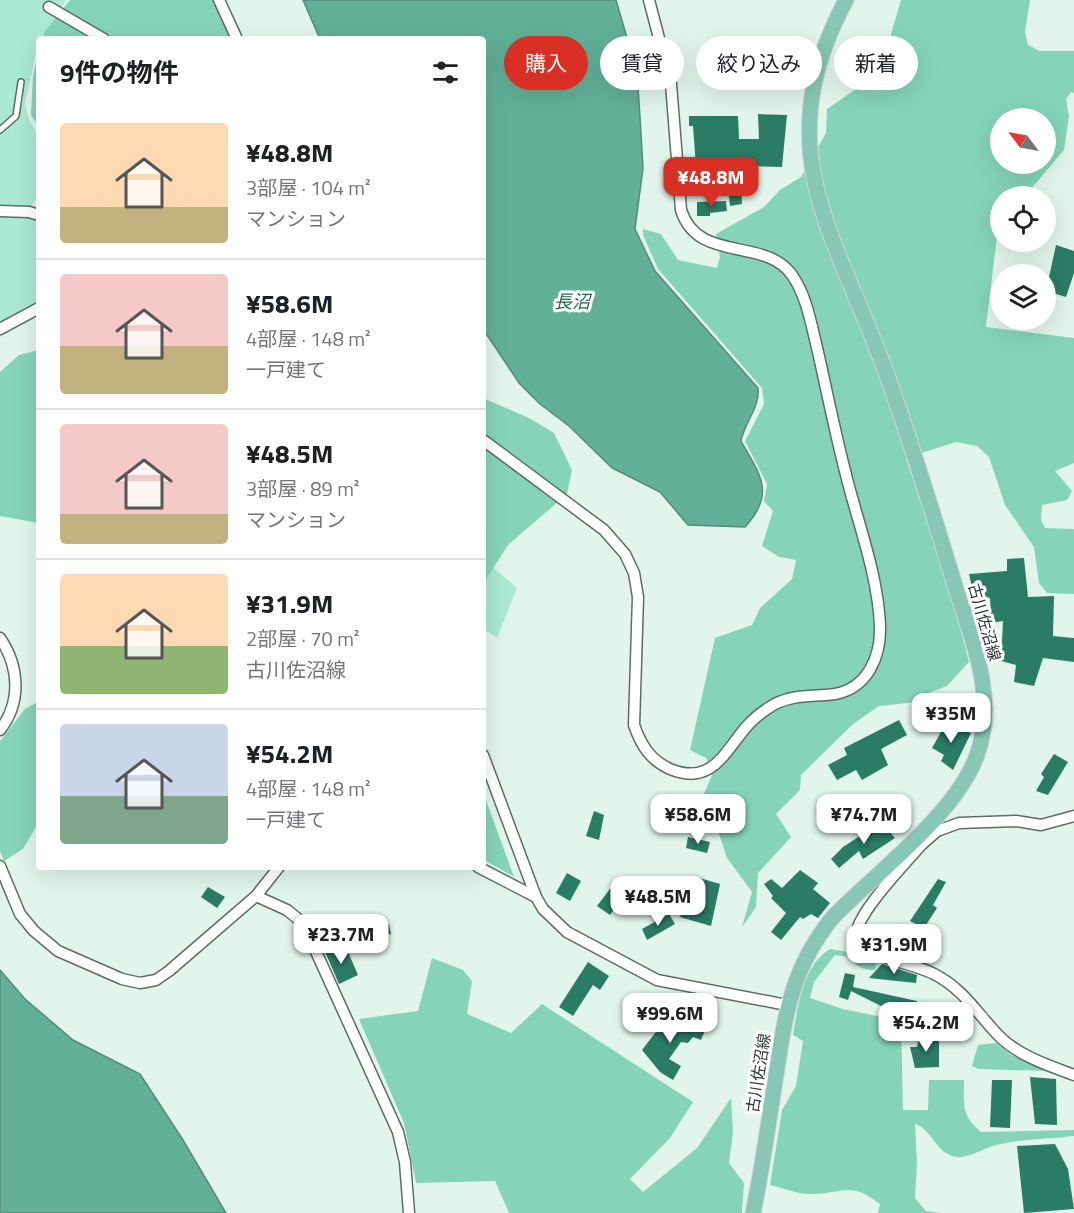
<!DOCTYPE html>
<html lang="ja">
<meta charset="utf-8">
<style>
body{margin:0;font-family:"Titillium Web","Noto Sans JP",sans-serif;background:#f2f2f2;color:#202124;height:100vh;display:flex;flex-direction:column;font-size:22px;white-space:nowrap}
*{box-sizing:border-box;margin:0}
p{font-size:20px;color:#757577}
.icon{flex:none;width:33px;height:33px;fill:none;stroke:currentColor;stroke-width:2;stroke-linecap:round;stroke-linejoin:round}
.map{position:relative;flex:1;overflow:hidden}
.drawer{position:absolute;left:36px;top:36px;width:450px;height:834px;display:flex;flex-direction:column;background:#fff;border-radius:6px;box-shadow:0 6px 24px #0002}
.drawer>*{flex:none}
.hud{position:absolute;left:504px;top:36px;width:480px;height:54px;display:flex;gap:12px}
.needle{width:39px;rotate:302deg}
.buttons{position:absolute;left:990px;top:108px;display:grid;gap:12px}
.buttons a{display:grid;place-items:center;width:66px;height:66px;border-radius:50%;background:#fff;box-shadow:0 6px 24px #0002;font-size:30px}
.price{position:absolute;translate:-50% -51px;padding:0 14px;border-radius:12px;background:#fff;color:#222;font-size:20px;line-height:39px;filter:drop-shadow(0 2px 3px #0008)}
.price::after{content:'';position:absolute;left:50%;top:36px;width:18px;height:14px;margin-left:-9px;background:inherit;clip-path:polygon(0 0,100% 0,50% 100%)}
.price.selected{background:#d93025;color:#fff}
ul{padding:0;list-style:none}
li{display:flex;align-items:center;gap:18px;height:150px;padding:0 24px}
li+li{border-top:2px solid #e0e0e0}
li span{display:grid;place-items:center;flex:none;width:168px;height:120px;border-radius:6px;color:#555}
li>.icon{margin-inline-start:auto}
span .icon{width:72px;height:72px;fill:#fffc;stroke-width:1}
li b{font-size:26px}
h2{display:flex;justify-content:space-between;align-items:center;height:72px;padding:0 24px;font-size:26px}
.chip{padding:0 21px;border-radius:27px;background:#fff;box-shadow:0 6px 24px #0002;font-size:21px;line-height:54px}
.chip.selected{background:#d93025;color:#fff}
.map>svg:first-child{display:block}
</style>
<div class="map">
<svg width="1074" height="1213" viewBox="0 0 1074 1213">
<rect width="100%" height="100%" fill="#e1f5ed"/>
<!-- green -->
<g fill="#aae9d3">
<polygon points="0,0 66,0 42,39 39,39 25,104 30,122 39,136 39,196 32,205 39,209 39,316 0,337"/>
<polygon points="483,559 517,588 497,638 483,629"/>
</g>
<!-- forest -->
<g fill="#85d4b9" fill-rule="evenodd">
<polygon points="70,0 213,0 237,39 42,39 45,31"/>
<path d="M 901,0 L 1030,0 L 1025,32 L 1028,45 L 1040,51 L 1074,51 L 1074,93 L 1071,92 L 1066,99 L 1069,116 L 1064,150 L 1025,196 L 1000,196 L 1000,225 L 998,228 L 986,327 L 1074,338 L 1074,463 L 1055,471 L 1072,491 L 1067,500 L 1042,505 L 1041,520 L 1045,528 L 1074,529 L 1074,594 L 1047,593 L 1039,583 L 1034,547 L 1005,505 L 989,457 L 977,446 L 956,442 L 906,458 L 950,590 L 969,662 L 947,686 L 931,692 L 917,702 L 879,706 L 853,724 L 801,775 L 800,790 L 776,814 L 791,837 L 758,873 L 756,907 L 742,927 L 752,892 L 727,858 L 718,831 L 705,810 L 703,796 L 713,773 L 706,758 L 690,750 L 715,638 L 752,625 L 760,608 L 792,579 L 796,560 L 779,557 L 762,546 L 773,511 L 764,501 L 767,484 L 745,441 L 764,404 L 762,388 L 658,269 L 643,235 L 643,229 L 661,234 L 678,260 L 717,268 L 720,257 L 716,234 L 764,207 L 780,190 L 801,177 L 826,133 L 827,109 L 872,78 L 889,41 ZM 1000,118 L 1046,118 L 1046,164 L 1000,164 Z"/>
<polygon points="39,48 39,128 31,115 33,76"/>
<polygon points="39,350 39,523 0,516 0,372 19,355"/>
<polygon points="483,398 529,418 554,433 572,470 567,494 508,545 483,584"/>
<polygon points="39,701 39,822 23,849 4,861 0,851 0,741 25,709"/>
<polygon points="483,793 484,795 514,877 483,859"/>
<path d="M 830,949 L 854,953 L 876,963 L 875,970 C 862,971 856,965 849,957 L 835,955 L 814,982 L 810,998 L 843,1009 L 901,1021 L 903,1110 L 928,1110 L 929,1080 L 964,1080 C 964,1105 961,1115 981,1132 L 1074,1130 L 1074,1136 C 1048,1139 1021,1139 996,1145 C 983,1148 966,1161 952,1156 C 935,1150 930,1128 915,1124 L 917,1163 L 915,1198 L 926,1211 L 942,1213 L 878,1213 L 880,1204 C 850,1181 845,1193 813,1194 C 799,1195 783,1188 770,1185 L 782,1110 L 796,1086 L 803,1041 L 793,1035 C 798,1006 803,965 830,949 Z"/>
<polygon points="432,958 463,970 472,981 467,1014 511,1033 542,1004 693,1102 670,1138 630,1179 643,1192 697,1148 731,1098 733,1132 729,1163 744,1183 742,1213 509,1213 495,1181 416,1183 404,1123 359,1019 418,1011"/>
<polygon points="996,1043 1011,1055 1048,1071 979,1069 972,1066 978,1045"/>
</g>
<!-- water -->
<g fill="#62b097" stroke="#538c79" stroke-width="1.5">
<path d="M 303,0 L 616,0 L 637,72 L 640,117 L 643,168 L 635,229 L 655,271 L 758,388 C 760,408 745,421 741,441 C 760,475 776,493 745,527 L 688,525 L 660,492 L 612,468 L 569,426 L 540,404 L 519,383 L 483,329 L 483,39 L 320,39 Z"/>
<polygon points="0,970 25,999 73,1040 140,1074 183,1140 226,1213 0,1213"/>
</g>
<!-- building -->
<g fill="#2a7c65">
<polygon points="758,114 787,115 782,167 740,166 742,204 730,206 727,180 705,179 705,167 696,167 693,126 689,126 689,116 738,116 739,139 759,139"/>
<polygon points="726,201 727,211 710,213 710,216 697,216 697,202"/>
<polygon points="1056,245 1074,251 1074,273 1066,297 1046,291"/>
<polygon points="1024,558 1028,597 1054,596 1053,636 1074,638 1074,662 1043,658 1034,686 1014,682 1016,665 1001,661 1003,621 978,625 976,620 991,614 990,598 974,596 969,574 1007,571 1007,559"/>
<polygon points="899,720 907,735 881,749 888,765 862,780 856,770 837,780 828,765 847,755 844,748"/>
<polygon points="946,723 971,733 953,770 941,761 944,755 932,748"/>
<polygon points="1054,754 1068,762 1048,795 1036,791 1044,777 1041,774"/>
<polygon points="594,811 604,815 599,840 586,836"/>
<polygon points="881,822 895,838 863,859 859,851 839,868 831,859 843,847"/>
<polygon points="688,837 710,842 707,853 686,848"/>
<polygon points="800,870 818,883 813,889 830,903 818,918 811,914 803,919 800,917 781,940 771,932 786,913 771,898 773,896 764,884 771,879 782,888"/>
<polygon points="567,873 581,881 570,901 556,893"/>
<polygon points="693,876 720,884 711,926 680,917"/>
<polygon points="938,879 946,882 933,905 937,908 924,928 910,921"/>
<polygon points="613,885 626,894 610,915 597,906"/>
<polygon points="208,887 225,897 217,908 201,897"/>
<polygon points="669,914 675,924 647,940 642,929"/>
<polygon points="365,924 365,928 389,924 391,934 367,938 367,943 354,945 351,927"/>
<polygon points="331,943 337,957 348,952 358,975 339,984 323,947"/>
<polygon points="588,962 609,976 600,990 593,985 573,1016 559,1007"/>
<polygon points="882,964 917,975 916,983 869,978"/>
<polygon points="845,973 855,975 853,987 917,1001 915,1014 885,1008 851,991 848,1000 839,997"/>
<polygon points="669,1015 688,1026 692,1022 706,1028 701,1040 693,1037 688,1043 681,1042 669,1059 681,1066 673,1080 660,1072 642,1050"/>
<polygon points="939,1036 939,1067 915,1068 910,1047 917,1047 919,1038"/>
<polygon points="1030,1077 1056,1079 1057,1125 1035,1124"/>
<polygon points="992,1080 1012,1080 1010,1128 990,1127"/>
<polygon points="1055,1144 1068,1169 1074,1209 1024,1213 1017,1146"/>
</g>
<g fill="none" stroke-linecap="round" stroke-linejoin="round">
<defs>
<polyline id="lane" points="0,130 16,116 21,82"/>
<g id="street">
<polyline points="219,0 237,39"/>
<polyline points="49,7 104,39"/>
<polyline points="0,211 29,212 39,215"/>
<polyline points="0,329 39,308"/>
<path d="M 483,440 L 604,530 L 625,554 L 634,573 L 638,597 L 634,725 C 641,745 650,760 670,769 C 713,787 726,749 748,725 C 755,717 765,710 773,705 C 793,694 813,697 835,694 C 868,688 881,656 880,626 C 878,574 857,521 845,471 C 835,432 827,392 818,352 C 812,328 807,296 792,275 C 764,236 698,264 681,210 L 671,84 L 649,0"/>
<path d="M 0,638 C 19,666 22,702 0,730"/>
<polyline points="483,755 536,897 543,909 567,932 657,980 787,1005"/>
<path d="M 915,838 L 921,845 C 905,864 854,916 856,937 C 871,960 911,962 934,974 C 964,989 978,1015 1000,1037 C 1019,1056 1050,1066 1074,1075"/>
<polyline points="921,845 937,831 959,823 1016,821 1041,825 1074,816"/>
<polyline points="0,866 20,914 34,931 58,951 122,979 140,983 156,980 169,971 256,896 279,867"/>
<polyline points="478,867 536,897"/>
<polyline points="256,896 287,910 303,923 398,1132 405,1162 409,1213"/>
</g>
<path id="primary" d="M 753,1213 C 762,1170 768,1126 775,1082 C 785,1017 790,970 833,917 C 877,872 956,814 977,755 C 997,701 974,644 957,592 C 935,520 913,447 887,375 C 836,233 765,152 846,0"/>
</defs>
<!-- lane casing -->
<use href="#lane" stroke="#5c6d67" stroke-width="8"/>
<!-- street casing -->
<use href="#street" stroke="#5c6d67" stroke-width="13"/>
<!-- primary casing -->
<use href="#primary" stroke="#d1d3d2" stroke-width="17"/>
<!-- lane -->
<use href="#lane" stroke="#fff" stroke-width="5"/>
<!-- street -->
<use href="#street" stroke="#fff" stroke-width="10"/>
<!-- primary -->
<use href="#primary" stroke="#88c7b5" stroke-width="15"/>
</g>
<g text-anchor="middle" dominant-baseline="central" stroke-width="6" stroke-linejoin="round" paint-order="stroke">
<!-- street labels -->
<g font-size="16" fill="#2f3734" stroke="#fff">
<text transform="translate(985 622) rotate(74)">古川佐沼線</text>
<text transform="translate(758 1073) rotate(-81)">古川佐沼線</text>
</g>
<!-- water labels -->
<g font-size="18" font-style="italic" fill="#276452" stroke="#fff">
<text x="572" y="301">長沼</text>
</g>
</g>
</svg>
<div class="buttons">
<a><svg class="needle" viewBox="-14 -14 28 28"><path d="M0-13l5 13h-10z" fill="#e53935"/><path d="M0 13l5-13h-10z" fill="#757577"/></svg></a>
<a><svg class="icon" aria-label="locate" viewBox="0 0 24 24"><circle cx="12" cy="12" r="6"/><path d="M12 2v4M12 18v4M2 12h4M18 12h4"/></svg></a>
<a><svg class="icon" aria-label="layers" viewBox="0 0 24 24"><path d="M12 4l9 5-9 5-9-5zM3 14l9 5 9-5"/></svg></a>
</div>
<b class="price selected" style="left:711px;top:208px">¥48.8M</b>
<b class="price" style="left:951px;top:744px">¥35M</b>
<b class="price" style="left:698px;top:845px">¥58.6M</b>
<b class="price" style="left:864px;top:845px">¥74.7M</b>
<b class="price" style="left:658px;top:927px">¥48.5M</b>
<b class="price" style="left:341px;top:965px">¥23.7M</b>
<b class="price" style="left:894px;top:975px">¥31.9M</b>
<b class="price" style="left:670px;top:1044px">¥99.6M</b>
<b class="price" style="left:926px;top:1053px">¥54.2M</b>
<div class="hud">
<a class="chip selected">購入</a>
<a class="chip">賃貸</a>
<a class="chip">絞り込み</a>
<a class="chip">新着</a>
</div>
<section class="drawer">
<h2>9件の物件<svg class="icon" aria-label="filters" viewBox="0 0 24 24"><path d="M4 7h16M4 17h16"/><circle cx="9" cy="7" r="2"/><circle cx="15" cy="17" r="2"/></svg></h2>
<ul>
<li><span style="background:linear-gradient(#ffd9b3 70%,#c2b280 0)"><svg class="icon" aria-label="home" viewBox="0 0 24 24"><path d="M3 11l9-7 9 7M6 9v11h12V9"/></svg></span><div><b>¥48.8M</b><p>3部屋 · 104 m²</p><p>マンション</p></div></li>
<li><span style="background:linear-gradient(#f6c9c9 60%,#c2b280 0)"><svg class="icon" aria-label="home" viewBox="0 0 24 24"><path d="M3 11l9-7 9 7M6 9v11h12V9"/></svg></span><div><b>¥58.6M</b><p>4部屋 · 148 m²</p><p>一戸建て</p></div></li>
<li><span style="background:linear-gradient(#f6c9c9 75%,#c2b280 0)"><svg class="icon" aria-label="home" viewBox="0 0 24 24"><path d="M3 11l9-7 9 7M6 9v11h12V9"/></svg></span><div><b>¥48.5M</b><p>3部屋 · 89 m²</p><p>マンション</p></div></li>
<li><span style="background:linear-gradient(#ffd9b3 60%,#8fb573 0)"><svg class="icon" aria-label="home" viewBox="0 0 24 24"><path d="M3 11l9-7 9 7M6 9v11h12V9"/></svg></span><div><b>¥31.9M</b><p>2部屋 · 70 m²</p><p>古川佐沼線</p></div></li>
<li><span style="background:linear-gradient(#c9d6e8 60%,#7fa58c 0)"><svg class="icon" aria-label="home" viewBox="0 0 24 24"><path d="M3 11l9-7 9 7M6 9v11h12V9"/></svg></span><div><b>¥54.2M</b><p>4部屋 · 148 m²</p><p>一戸建て</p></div></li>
</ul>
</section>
</div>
